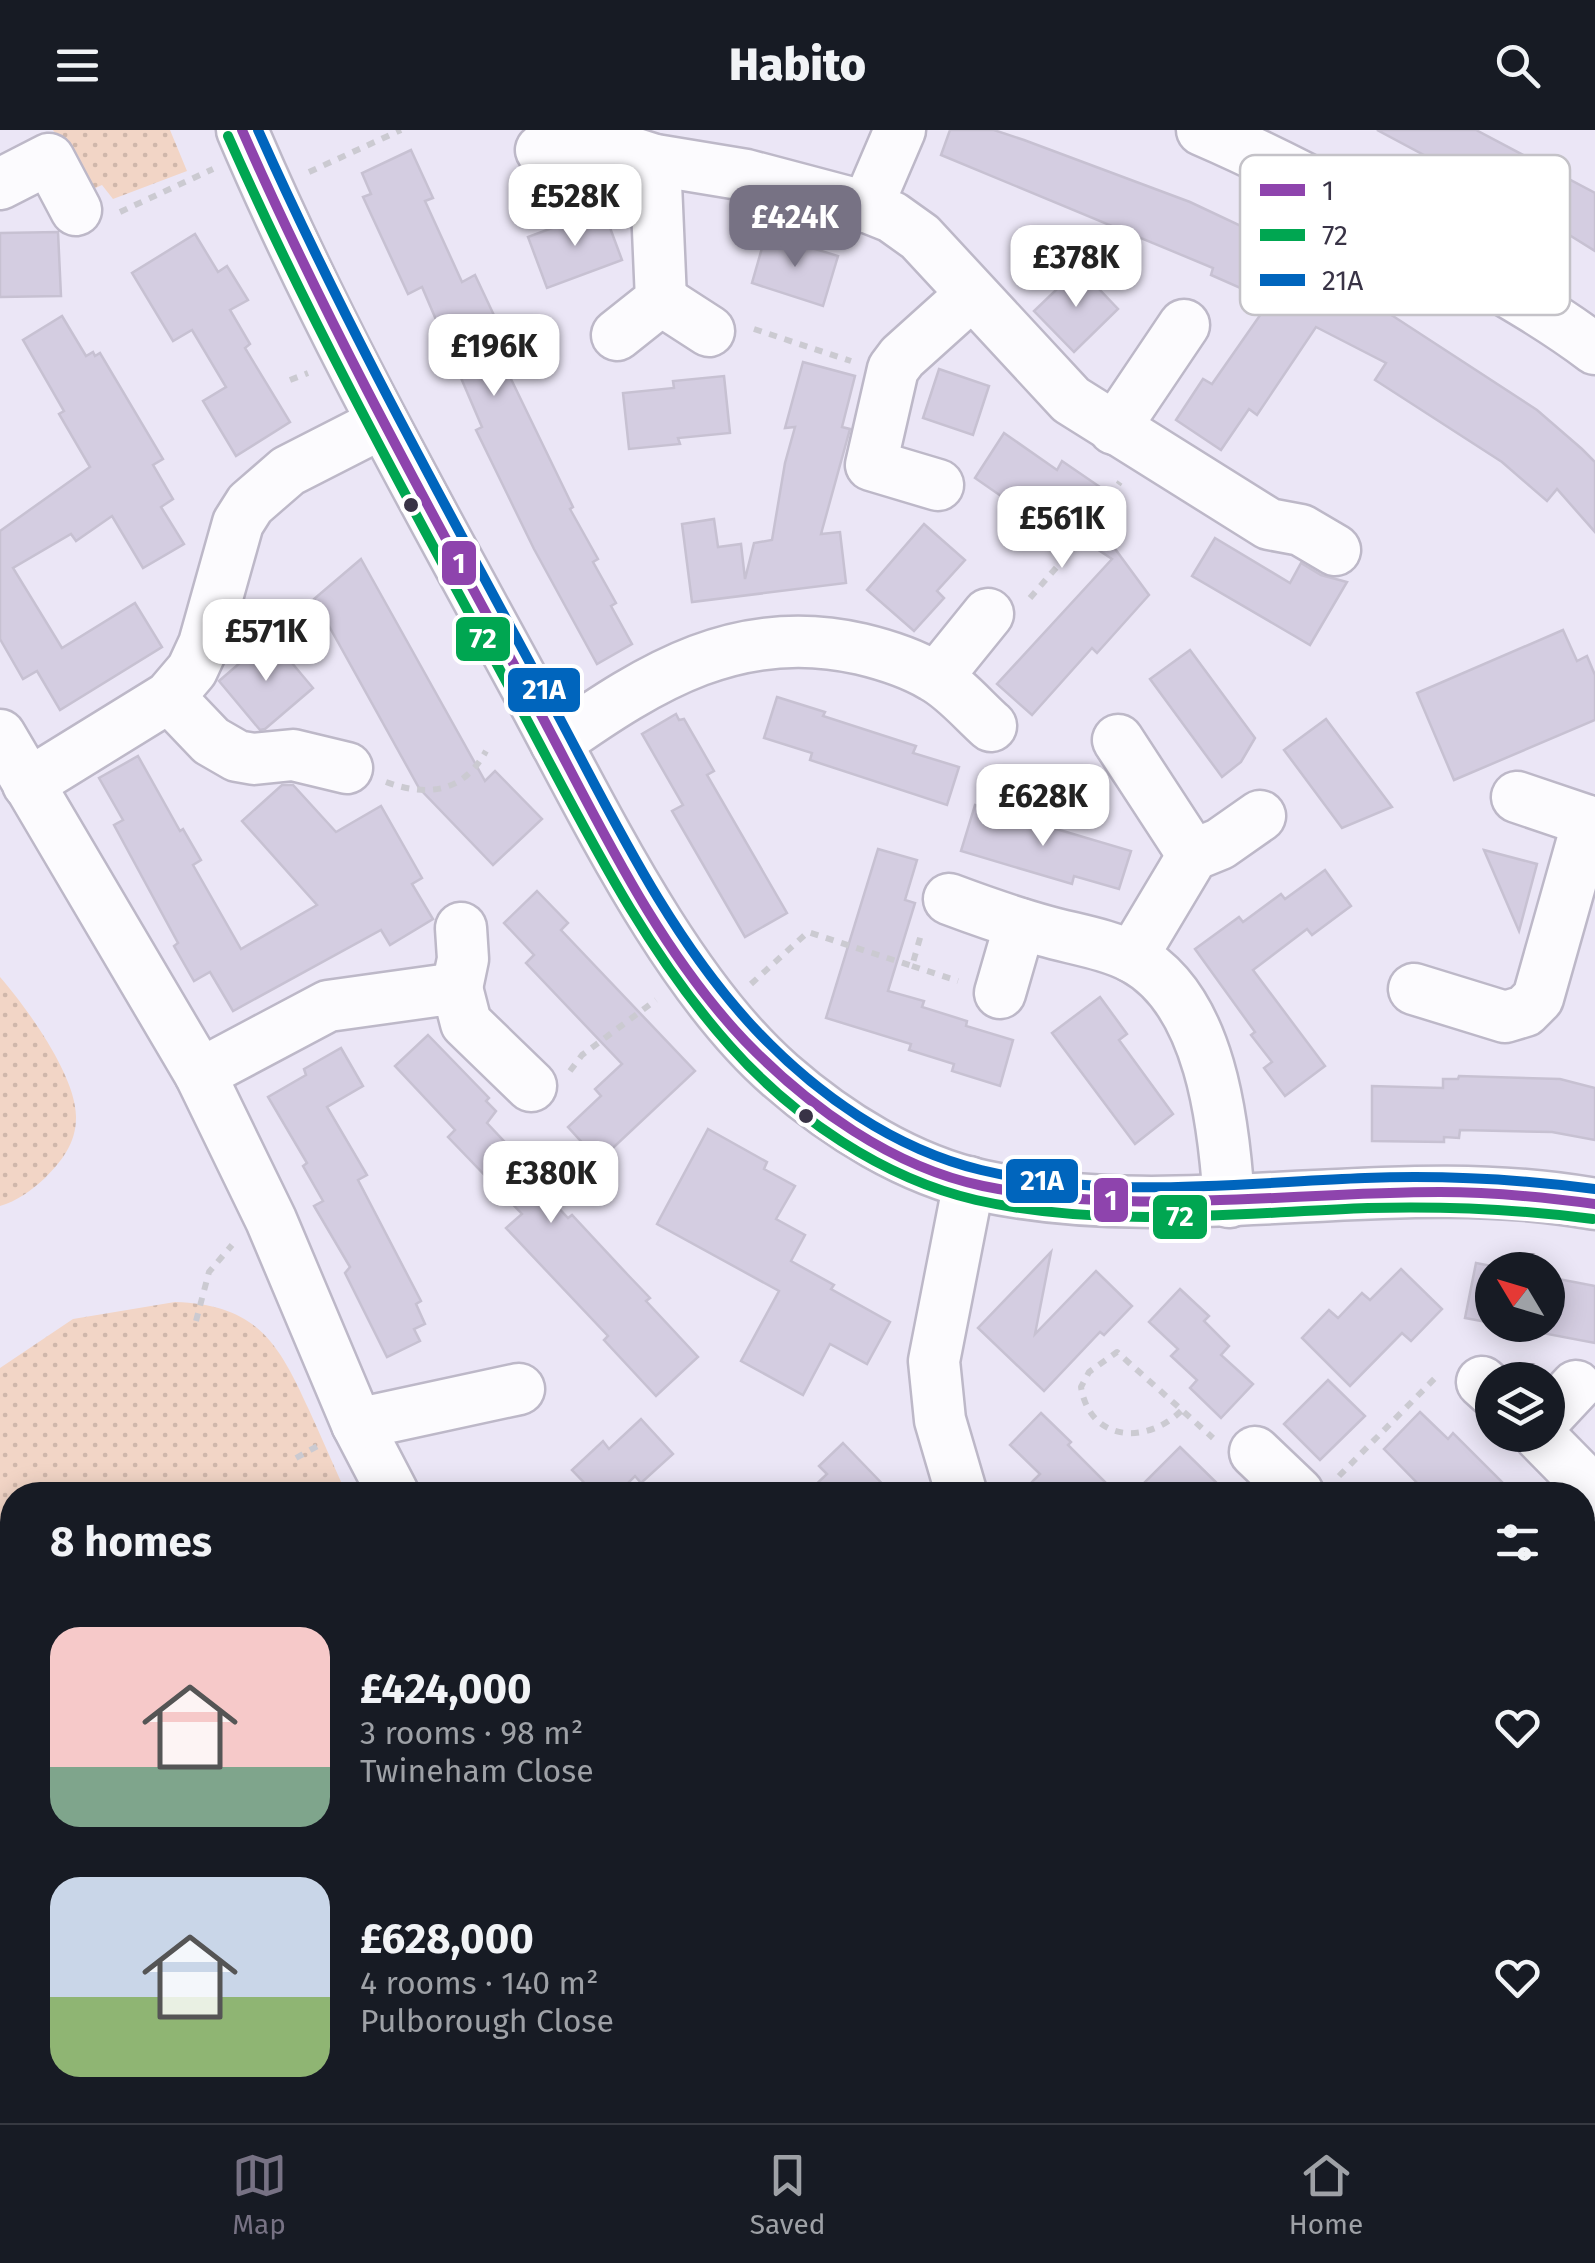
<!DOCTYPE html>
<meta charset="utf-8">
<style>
body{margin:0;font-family:"Fira Sans",sans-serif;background:#20242c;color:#f1f3f6;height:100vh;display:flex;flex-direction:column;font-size:38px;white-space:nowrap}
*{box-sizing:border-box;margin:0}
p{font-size:32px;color:#9ea1a6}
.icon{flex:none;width:55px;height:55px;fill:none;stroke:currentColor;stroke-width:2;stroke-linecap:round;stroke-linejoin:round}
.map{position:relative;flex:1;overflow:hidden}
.side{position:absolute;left:0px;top:1352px;width:1595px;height:642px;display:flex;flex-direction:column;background:#171b24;border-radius:40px 40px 0 0;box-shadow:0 5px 25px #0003}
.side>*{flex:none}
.needle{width:65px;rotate:308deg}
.controls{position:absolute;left:1475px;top:1122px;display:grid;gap:20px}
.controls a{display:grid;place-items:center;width:90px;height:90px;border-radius:50%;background:#171b24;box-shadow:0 5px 25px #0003;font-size:50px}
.price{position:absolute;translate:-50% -85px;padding:0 22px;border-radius:20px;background:#fff;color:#222;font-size:32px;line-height:65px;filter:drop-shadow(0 2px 5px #0008)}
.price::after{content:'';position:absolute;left:50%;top:60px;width:30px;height:22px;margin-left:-15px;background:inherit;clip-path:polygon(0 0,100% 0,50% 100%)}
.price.current{background:#777284;color:#fff}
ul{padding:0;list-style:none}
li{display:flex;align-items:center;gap:30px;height:250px;padding:0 50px}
li span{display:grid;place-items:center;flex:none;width:280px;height:200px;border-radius:30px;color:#555}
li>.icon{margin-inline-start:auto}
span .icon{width:120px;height:120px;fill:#fffc;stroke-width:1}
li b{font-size:42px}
h2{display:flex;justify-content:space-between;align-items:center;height:120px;padding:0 50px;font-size:42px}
header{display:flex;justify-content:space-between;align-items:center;height:130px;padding:0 50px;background:#171b24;font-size:45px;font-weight:800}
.dock{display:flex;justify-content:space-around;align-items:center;height:140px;border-top:2px solid #363941;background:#171b24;font-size:28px;color:#9ea1a6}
.dock a{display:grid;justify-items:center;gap:5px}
.dock .current{color:#777284}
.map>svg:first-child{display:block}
</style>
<header><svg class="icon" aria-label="menu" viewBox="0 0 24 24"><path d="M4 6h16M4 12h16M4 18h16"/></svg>Habito<svg class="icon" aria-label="search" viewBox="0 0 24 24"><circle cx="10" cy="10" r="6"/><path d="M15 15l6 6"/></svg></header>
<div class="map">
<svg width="1595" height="1993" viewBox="0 0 1595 1993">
<defs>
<pattern id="grass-tufts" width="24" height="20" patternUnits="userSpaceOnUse" patternTransform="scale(2.5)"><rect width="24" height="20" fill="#f2d5c6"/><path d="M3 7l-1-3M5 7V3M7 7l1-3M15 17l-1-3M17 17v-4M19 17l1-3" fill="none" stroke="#d0b7ab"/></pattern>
<pattern id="park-dots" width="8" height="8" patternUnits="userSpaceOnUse" patternTransform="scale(2.5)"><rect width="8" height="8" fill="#f2d5c6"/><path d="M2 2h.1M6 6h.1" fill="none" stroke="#d0b7ab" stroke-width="1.8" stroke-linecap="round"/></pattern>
</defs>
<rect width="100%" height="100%" fill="#ebe6f6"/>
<!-- grass -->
<polygon fill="url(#grass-tufts)" points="1595,1957 1595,1993 1576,1993 1577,1986 1582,1982 1583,1977"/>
<!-- park -->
<g fill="url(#park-dots)">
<polygon points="53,0 170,0 187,41 113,69 102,55 91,60"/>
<path d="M 0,847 C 27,878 77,947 76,988 C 76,1013 62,1031 45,1048 C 33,1059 16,1072 0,1076 Z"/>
<path d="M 175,1172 C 257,1175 278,1212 309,1280 C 322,1308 334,1337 347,1365 L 12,1365 L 12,1982 L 284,1983 L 273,1990 L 274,1993 L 0,1993 L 0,1238 L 73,1189 Z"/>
<polygon points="462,1983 629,1983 635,1993 440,1993"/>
</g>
<!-- building -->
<g fill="#d4cde1" stroke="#c7c1d2" stroke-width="2.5">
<polygon points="950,0 994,0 1024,10 1190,72 1279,114 1273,127 1393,186 1537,280 1582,319 1595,332 1595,402 1557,359 1547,371 1502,332 1375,250 1386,233 1316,197 1257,285 1249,279 1221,320 1176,290 1203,249 1212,254 1270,171 1211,145 1213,138 941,25"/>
<polygon points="1377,0 1476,0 1595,63 1595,121 1542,88"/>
<polygon points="411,20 433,68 425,71 462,152 475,145 500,198 495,200 515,245 510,247 573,377 570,379 598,429 593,432 616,473 611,476 632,514 597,534 534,419 476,300 482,297 422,157 408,164 363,67 371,64 362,43"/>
<polygon points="603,79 622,130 547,158 528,107"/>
<polygon points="58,102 61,166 0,167 0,103"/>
<polygon points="195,104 218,142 227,136 248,170 230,180 250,214 245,218 290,292 236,326 203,271 226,257 192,200 173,211 132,143"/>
<polygon points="766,104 838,126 823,176 752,153"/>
<polygon points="1079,138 1118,179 1074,222 1034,181"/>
<polygon points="62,186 86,226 93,222 95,226 100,223 163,329 153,335 173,369 161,377 184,414 143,438 112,386 76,411 71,404 13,438 62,518 135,473 162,517 60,580 37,541 23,549 0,509 0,401 90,337 59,284 64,281 23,210"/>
<polygon points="803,232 855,246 842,297 850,299 821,404 840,402 846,453 692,472 682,394 714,389 718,417 741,414 745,449 754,413 772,410 785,333 795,297 785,298"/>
<polygon points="939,239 989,256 973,305 923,288"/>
<polygon points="724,246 730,303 678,308 680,314 629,319 623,263 674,258 673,251"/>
<polygon points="1004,303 1057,340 1062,331 1100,357 1085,378 1149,465 1097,523 1092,518 1032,585 997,554 1112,429 1032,376 1027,384 975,348"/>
<polygon points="924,394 965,430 937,461 944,468 914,501 867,460"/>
<polygon points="1215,408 1290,453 1301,433 1321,445 1347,452 1310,515 1192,446"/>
<polygon points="361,429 485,651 495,641 542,689 493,735 419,658 314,469"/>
<polygon points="1563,500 1577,531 1587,526 1595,545 1595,590 1454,650 1417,563"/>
<polygon points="270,507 313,558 265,599 260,600 219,551"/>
<polygon points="1190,520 1255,608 1241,632 1222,647 1150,549"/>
<polygon points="777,567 825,582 823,586 916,616 913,623 959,637 947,675 810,630 812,623 764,608"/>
<polygon points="676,584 679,590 684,589 714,641 707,645 787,783 745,807 672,681 683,675 642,604"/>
<polygon points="1326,589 1392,677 1342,698 1284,620"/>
<polygon points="138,626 180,701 183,699 201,730 193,735 241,819 317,775 242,691 282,655 293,655 336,702 381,676 422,748 412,754 433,789 390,815 381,800 233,881 210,842 194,851 174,816 178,813 114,695 123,690 99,648"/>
<polygon points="975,675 1131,721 1119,759 1074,746 1072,754 961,721"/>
<polygon points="878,719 917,730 905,770 915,773 888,861 924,871 922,877 967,891 966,896 1013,910 1000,956 952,941 954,934 909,920 911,914 826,888"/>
<polygon points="1484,720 1537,734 1519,801"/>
<polygon points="1325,740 1351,776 1312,805 1307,799 1253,840 1325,936 1285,966 1264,938 1272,932 1251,905 1255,902 1195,819 1239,787 1243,792 1281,764 1285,769"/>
<polygon points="537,761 568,793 561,800 695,941 599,1031 568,997 601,966 595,959 622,934 526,833 534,825 504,793"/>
<polygon points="1100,867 1127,904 1119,910 1173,984 1135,1014 1052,903"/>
<polygon points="428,905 489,968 486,971 496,981 487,993 528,1037 524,1041 568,1088 572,1085 627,1144 650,1168 646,1171 698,1227 656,1266 604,1210 608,1206 506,1098 522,1084 448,1007 455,1000 395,936"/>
<polygon points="341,918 363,956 327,977 367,1045 358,1050 421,1171 416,1174 425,1194 414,1199 420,1211 387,1227 345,1143 350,1137 314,1076 323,1071 303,1036 307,1033 268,967 306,945 304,939"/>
<polygon points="1459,946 1560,949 1595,958 1595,1010 1552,1002 1460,1000 1459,1008 1444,1007 1444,1012 1372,1011 1372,956 1443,958 1443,949 1458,949"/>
<polygon points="708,999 767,1032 764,1039 795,1056 776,1089 805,1105 791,1131 834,1155 831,1159 890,1192 867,1234 830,1214 803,1265 741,1231 779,1161 657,1094"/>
<polygon points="1051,1122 1035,1204 1096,1141 1132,1176 1104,1205 1100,1202 1044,1261 978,1198"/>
<polygon points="1476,1133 1512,1140 1492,1140 1492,1193 1465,1188"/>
<polygon points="1401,1139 1442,1179 1411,1211 1402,1203 1350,1256 1302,1208 1329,1180 1338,1188 1362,1163 1370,1170"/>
<polygon points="1548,1147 1595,1156 1595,1213 1501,1195 1548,1195"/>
<polygon points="1180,1159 1209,1186 1204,1191 1229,1216 1221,1225 1253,1254 1221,1288 1190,1258 1197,1250 1171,1226 1178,1219 1149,1192"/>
<polygon points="1328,1250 1365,1286 1320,1330 1284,1294"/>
<polygon points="1420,1282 1448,1309 1453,1303 1515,1365 1429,1365 1384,1319"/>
<polygon points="1041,1283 1071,1312 1068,1315 1118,1365 1019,1365 1040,1344 1010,1315"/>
<polygon points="641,1289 673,1324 641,1353 635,1346 616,1365 596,1365 572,1340 603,1311 609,1319"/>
<polygon points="843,1313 893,1365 805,1365 827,1344 819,1336"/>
<polygon points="1180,1317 1229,1365 1132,1365"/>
</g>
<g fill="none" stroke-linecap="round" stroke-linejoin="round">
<defs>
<g id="street">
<path d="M 242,0 C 325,195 429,378 530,564 C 595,684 677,855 780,945 C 837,995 909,1040 983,1056 C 1186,1099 1393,1037 1595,1074"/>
<path d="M 1202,0 C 1288,37 1372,83 1453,130 C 1501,158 1550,185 1595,219"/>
<polyline points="541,20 570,13 617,18 655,30 746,45 867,77 892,87 920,107 1071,270 1269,394 1301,400 1335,420"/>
<polyline points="0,54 49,29 76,80"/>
<polyline points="867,77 900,0"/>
<polyline points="661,170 709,201"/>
<polyline points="617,205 661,170 655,30"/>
<polyline points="1114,299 1184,195"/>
<polyline points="938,355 871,335 893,239 902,227 972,164"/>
<polyline points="937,547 988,484"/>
<polyline points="169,567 211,611 237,626 254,629 293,625 347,638"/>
<polyline points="0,605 200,944 271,1090 357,1294 394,1365"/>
<polyline points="1118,610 1193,725"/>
<path d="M 556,613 C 651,546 740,491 861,519 C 886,525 911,533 933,546 C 954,557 973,580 991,596"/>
<polyline points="28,654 169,567 192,540 204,514 238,393 250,374 288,341 382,293"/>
<polyline points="1517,667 1588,691"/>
<path d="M 949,769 C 981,781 1012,792 1045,801 C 1073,809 1108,814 1134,828 C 1211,870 1224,994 1229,1072"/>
<polyline points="1132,827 1193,725 1220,714 1260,686"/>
<polyline points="457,858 463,829 461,798"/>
<polyline points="1414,859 1505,887 1525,881 1538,868 1588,691 1595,693"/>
<polyline points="1000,863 1020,794"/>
<polyline points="200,944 328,876 457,858 466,893 531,956"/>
<polyline points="1482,1252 1492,1261"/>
<polyline points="1548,1286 1576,1256"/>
<polyline points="357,1294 519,1259"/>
<polyline points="1539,1305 1595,1362"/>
<polyline points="1255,1322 1298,1363"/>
<polyline points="962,1365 940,1290 934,1231 969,1052"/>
<polyline points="1582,1707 1595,1694"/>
<polyline points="717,1982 722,1993"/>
<polyline points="1100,1993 1105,1982"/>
<polyline points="1372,1993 1382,1982"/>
</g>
</defs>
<!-- street casing -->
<use href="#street" stroke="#bdb8c8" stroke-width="55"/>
<!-- path -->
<g stroke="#cbcad1" stroke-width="6" stroke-dasharray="8 8" stroke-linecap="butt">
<polyline points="309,42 401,0"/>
<polyline points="120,82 213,39"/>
<polyline points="754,199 851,231"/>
<polyline points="290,250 308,243"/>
<polyline points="1030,468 1074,417 1120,352"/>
<path d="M 386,652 C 427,667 463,663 486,621"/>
<polyline points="912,836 958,851"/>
<polyline points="751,854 808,802 912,836 922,801"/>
<polyline points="570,941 582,925 656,870"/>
<polyline points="196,1191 209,1142 232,1115"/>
<path d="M 1181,1281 C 1146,1315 1090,1312 1081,1257 L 1089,1242 L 1117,1222 L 1213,1308"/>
<polyline points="296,1328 321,1314"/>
<polyline points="1339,1346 1439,1244"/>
<polyline points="1584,1993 1595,1967"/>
</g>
<!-- street -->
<use href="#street" stroke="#fcfbfe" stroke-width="50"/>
<defs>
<path id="bus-1" d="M 242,0 C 327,194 429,378 530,564 C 594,682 652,813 745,911 C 809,977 892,1037 983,1056 C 1134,1087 1288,1062 1440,1062 C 1492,1062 1543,1067 1595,1074"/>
<path id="bus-2" d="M 228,6 C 313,198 414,381 514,566 C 579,686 638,813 730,916 C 793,987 882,1048 976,1070 C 1105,1099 1238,1083 1368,1078 C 1444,1076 1518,1079 1593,1089"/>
<path id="bus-3" d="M 258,0 C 343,191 444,373 543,557 C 606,673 664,802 755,899 C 816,964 894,1019 981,1040 C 1106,1070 1238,1053 1365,1048 C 1442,1045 1518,1049 1595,1059"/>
</defs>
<!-- bus-1 casing -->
<use href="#bus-1" stroke="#fff" stroke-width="18"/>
<!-- bus-2 casing -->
<use href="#bus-2" stroke="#fff" stroke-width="18"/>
<!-- bus-3 casing -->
<use href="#bus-3" stroke="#fff" stroke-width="18"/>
<!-- bus-1 -->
<use href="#bus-1" stroke="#8e44ad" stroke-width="10"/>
<!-- bus-2 -->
<use href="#bus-2" stroke="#00a651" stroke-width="10"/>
<!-- bus-3 -->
<use href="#bus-3" stroke="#0065bd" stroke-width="10"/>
</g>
<!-- markers -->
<g fill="#393346" stroke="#fff" stroke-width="4">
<circle cx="411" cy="375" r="9"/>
<circle cx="806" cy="986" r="9"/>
</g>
<!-- legend -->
<rect x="1240" y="25" width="330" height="160" rx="15" fill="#fff" stroke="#c4c2c8" stroke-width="2.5"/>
<rect x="1260" y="54" width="45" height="12" fill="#8e44ad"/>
<rect x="1260" y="99" width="45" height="12" fill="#00a651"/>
<rect x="1260" y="144" width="45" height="12" fill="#0065bd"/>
<g font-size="28" fill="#393346">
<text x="1322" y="70">1</text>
<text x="1322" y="115">72</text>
<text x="1322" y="160">21A</text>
</g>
<g stroke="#fff" stroke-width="4">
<rect x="440" y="409" width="38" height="48" rx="10" fill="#8e44ad"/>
<rect x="454" y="485" width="58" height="48" rx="10" fill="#00a651"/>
<rect x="506" y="536" width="76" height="48" rx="10" fill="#0065bd"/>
<rect x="1004" y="1027" width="76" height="48" rx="10" fill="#0065bd"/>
<rect x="1092" y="1046" width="38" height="48" rx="10" fill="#8e44ad"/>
<rect x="1151" y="1063" width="58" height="48" rx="10" fill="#00a651"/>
</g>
<g font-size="28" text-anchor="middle" font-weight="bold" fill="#fff">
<text x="459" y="443">1</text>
<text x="483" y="518">72</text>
<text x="544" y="569">21A</text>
<text x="1042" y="1060">21A</text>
<text x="1111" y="1080">1</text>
<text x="1180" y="1096">72</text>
</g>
</svg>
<div class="controls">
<a><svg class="needle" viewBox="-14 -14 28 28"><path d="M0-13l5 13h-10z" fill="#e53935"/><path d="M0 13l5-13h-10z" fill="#9ea1a6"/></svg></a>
<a><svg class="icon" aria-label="layers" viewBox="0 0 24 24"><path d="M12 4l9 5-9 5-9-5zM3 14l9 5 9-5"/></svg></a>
</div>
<b class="price" style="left:575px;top:119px">£528K</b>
<b class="price current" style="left:795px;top:140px">£424K</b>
<b class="price" style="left:1076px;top:180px">£378K</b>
<b class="price" style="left:494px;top:269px">£196K</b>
<b class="price" style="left:1062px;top:441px">£561K</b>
<b class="price" style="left:266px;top:554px">£571K</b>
<b class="price" style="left:1043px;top:719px">£628K</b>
<b class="price" style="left:551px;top:1096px">£380K</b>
<section class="side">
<h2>8 homes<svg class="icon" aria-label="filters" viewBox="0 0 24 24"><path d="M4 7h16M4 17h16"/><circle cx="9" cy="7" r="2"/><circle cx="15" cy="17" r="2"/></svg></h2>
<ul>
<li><span style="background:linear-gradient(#f6c9c9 70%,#7fa58c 0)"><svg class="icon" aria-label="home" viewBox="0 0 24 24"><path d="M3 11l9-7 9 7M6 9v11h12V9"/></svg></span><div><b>£424,000</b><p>3 rooms · 98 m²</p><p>Twineham Close</p></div><svg class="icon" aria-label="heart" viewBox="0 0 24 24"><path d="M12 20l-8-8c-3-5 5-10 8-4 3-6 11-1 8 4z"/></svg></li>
<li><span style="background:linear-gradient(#c9d6e8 60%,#8fb573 0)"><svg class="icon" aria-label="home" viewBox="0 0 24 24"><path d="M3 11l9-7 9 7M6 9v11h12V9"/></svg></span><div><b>£628,000</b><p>4 rooms · 140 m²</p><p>Pulborough Close</p></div><svg class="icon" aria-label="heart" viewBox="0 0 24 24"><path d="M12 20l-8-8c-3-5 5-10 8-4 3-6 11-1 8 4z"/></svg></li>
</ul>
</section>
</div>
<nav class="dock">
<a class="current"><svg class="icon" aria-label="map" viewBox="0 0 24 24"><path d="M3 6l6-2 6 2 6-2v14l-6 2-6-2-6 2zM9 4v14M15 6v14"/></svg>Map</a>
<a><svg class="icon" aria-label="saved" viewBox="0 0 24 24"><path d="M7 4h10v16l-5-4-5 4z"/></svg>Saved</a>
<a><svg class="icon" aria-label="home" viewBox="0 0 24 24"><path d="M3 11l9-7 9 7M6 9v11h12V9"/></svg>Home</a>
</nav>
